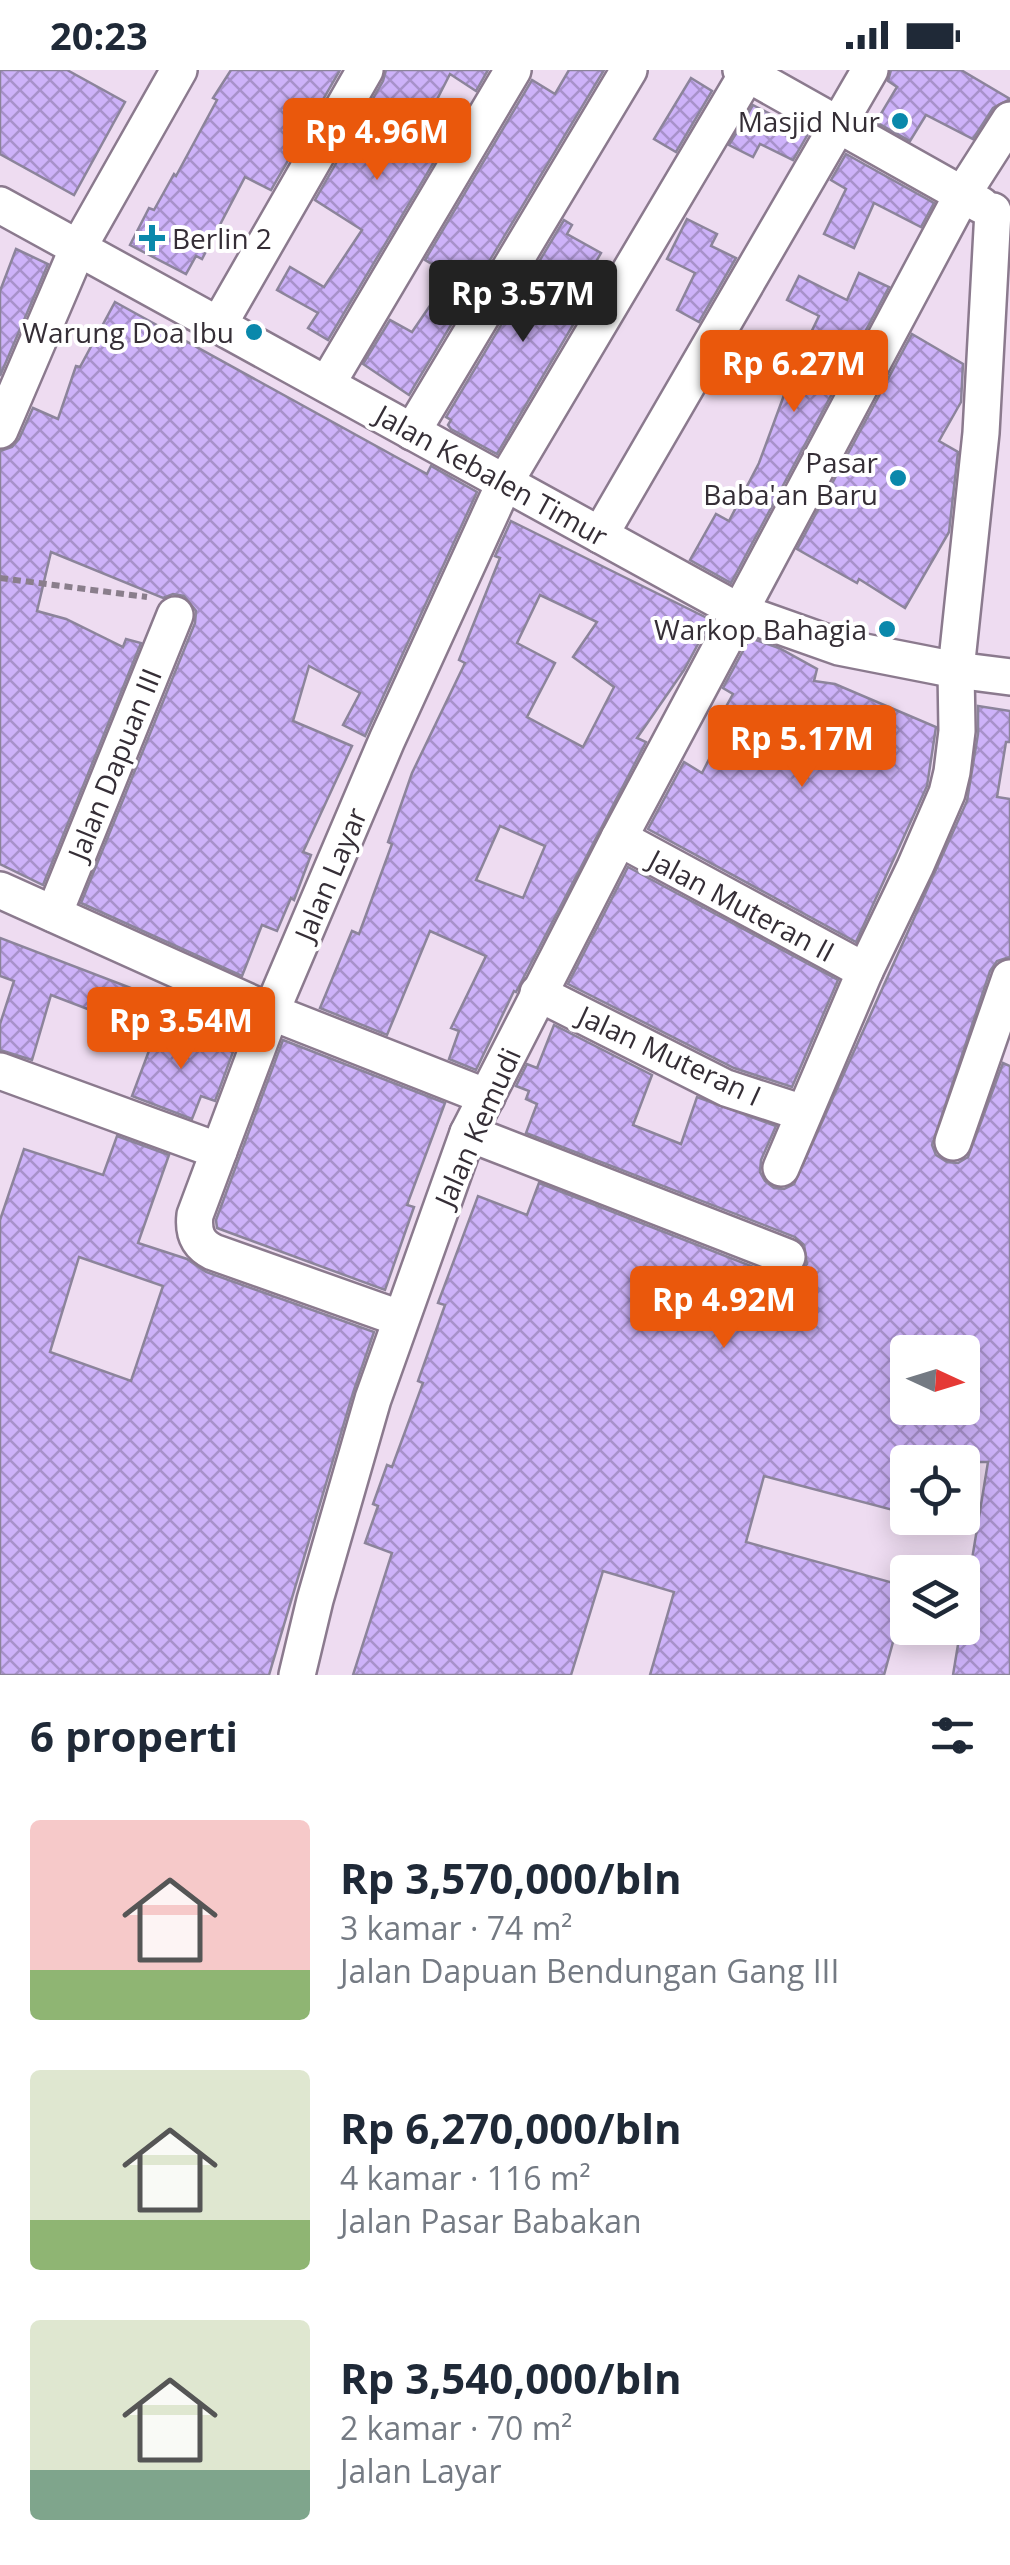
<!DOCTYPE html>
<html lang="id">
<meta charset="utf-8">
<style>
body{margin:0;font-family:"Open Sans",sans-serif;background:#f2f2f3;color:#1f2937;height:100vh;display:flex;flex-direction:column;font-size:38px;white-space:nowrap}
*{box-sizing:border-box;margin:0}
p{font-size:32px;color:#747a83}
.icon{flex:none;width:55px;height:55px;fill:none;stroke:currentColor;stroke-width:2;stroke-linecap:round;stroke-linejoin:round}
.map{position:relative;height:1605px;overflow:hidden}
.panel{display:flex;flex-direction:column;background:#fff;flex:1}
.panel>*{flex:none}
.needle{width:65px;rotate:94deg}
.fabs{position:absolute;left:890px;top:1265px;display:grid;gap:20px}
.fabs a{display:grid;place-items:center;width:90px;height:90px;border-radius:10px;background:#fff;box-shadow:0 5px 25px #0003;font-size:50px}
.price{position:absolute;translate:-50% -85px;padding:0 22px;border-radius:10px;background:#ea580c;color:#fff;font-size:32px;line-height:65px;filter:drop-shadow(0 2px 5px #0008)}
.price::after{content:'';position:absolute;left:50%;top:60px;width:30px;height:22px;margin-left:-15px;background:inherit;clip-path:polygon(0 0,100% 0,50% 100%)}
.price.selected{background:#222;color:#fff}
ul{padding:0;list-style:none}
li{display:flex;align-items:center;gap:30px;height:250px;padding:0 30px}
li span{display:grid;place-items:center;flex:none;width:280px;height:200px;border-radius:10px;color:#555}
li>.icon{margin-inline-start:auto}
span .icon{width:120px;height:120px;fill:#fffc;stroke-width:1}
li b{font-size:42px}
h2{display:flex;justify-content:space-between;align-items:center;height:120px;padding:0 30px;font-size:42px}
.status{display:flex;justify-content:space-between;align-items:center;height:70px;padding:0 50px;background:#fff;direction:ltr}
.status svg{height:28px;fill:currentColor}
.map>svg:first-child{display:block}
</style>
<div class="status"><b>20:23</b><svg viewBox="0 0 49 12"><path d="M0 12V9h3v3zM5 12V6h3v6zM10 12V3h3v9zM15 12V0h3v12zM26 1h20v11H26zM47 4h2v5h-2z"/></svg></div>
<div class="map">
<svg width="1010" height="1605" viewBox="0 0 1010 1605">
<defs>
<pattern id="building-cross-hatch" width="8" height="8" patternUnits="userSpaceOnUse" patternTransform="scale(2.5)"><rect width="8" height="8" fill="#cdb2f9"/><path d="M0 0l8 8M0 8l8-8" fill="none" stroke="#a791ca"/></pattern>
</defs>
<rect width="100%" height="100%" fill="#eedcf1"/>
<!-- building -->
<g fill="url(#building-cross-hatch)" stroke="#8c849b" stroke-width="2.5" fill-rule="evenodd">
<polygon points="0,0 67,0 125,32 74,125 0,84"/>
<polygon points="231,0 340,0 271,120 245,107 202,189 196,186 186,204 130,175 149,138 154,140 174,104 176,106 217,30 213,28"/>
<polygon points="386,0 488,0 476,21 450,4 426,51 450,65 328,270 308,258 318,243 277,220 290,197 324,217 362,160 315,130 383,11"/>
<polygon points="569,0 604,0 409,325 363,294 390,250 412,262 451,205 425,190 532,10 555,24"/>
<polygon points="891,0 961,0 1010,29 993,38 973,69 926,45 910,71 876,52 897,17 888,11"/>
<polygon points="691,8 712,21 676,82 654,69"/>
<polygon points="753,35 808,64 793,90 760,74 753,87 729,75"/>
<polygon points="846,84 934,133 921,157 874,133 854,178 824,164 846,119 831,110"/>
<polygon points="687,149 717,164 711,176 736,188 699,252 677,240 695,203 667,189"/>
<polygon points="564,150 572,155 567,164 601,183 563,249 573,255 497,384 451,359 448,355 451,350 446,347"/>
<polygon points="16,179 48,194 0,306 0,221"/>
<polygon points="859,203 889,217 731,513 690,490 716,444 729,451 759,393 787,317 785,316 819,246 787,230 799,206 847,230"/>
<polygon points="115,232 427,404 431,396 477,422 365,666 343,655 360,623 309,596 293,651 352,676 303,782 311,785 294,830 291,828 277,861 262,855 242,906 81,833 195,553 196,541 184,526 173,524 163,528 51,482 37,541 66,549 123,577 126,569 141,573 43,815 0,794 0,381 12,377 19,369 33,338 58,349 76,296 80,297"/>
<polygon points="912,264 963,294 961,332 939,371 958,382 949,462 905,538 859,509 857,513 797,479"/>
<path d="M 511,451 L 711,550 L 684,600 L 637,668 L 646,672 L 516,922 L 514,921 L 476,1000 L 449,989 L 459,961 L 451,958 L 486,886 L 430,861 L 387,965 L 320,938 L 352,861 L 359,864 L 392,774 L 388,772 L 412,703 L 465,593 L 459,590 L 500,488 L 495,486 ZM 540,525 L 597,552 L 573,587 L 614,617 L 583,677 L 527,647 L 555,593 L 517,573 ZM 500,756 L 545,776 L 523,828 L 476,810 Z"/>
<polygon points="750,568 779,578 817,599 814,611 835,614 936,657 927,716 856,872 648,759 684,692 702,703 725,658 717,653 733,624 723,618"/>
<path d="M 978,636 L 1010,641 L 1010,672 L 1006,672 L 997,727 L 1010,729 L 1010,887 L 997,891 L 990,901 L 932,1075 L 936,1085 L 947,1092 L 958,1093 L 968,1087 L 1003,993 L 1010,996 L 1010,1605 L 953,1605 L 988,1392 L 908,1392 L 908,1444 L 764,1406 L 746,1472 L 908,1517 L 884,1605 L 650,1605 L 674,1522 L 603,1501 L 571,1605 L 353,1605 L 392,1483 L 365,1473 L 378,1436 L 373,1434 L 387,1395 L 392,1397 L 423,1313 L 418,1311 L 445,1235 L 438,1233 L 478,1126 L 527,1145 L 539,1113 L 779,1207 L 789,1208 L 799,1204 L 807,1194 L 804,1175 L 795,1167 L 526,1063 L 537,1034 L 526,1029 L 529,1021 L 516,1016 L 527,994 L 537,998 L 554,955 L 652,1005 L 633,1055 L 681,1074 L 697,1027 L 776,1056 L 761,1090 L 760,1102 L 765,1111 L 774,1118 L 784,1119 L 794,1114 L 967,731 L 978,664 ZM 908,1282 L 962,1282 L 962,1338 L 908,1338 Z"/>
<polygon points="628,797 838,910 792,1017 734,998 568,914"/>
<polygon points="0,868 157,928 145,961 51,925 32,990 0,980 0,954 14,911 0,906"/>
<polygon points="159,954 233,982 215,1031 201,1026 192,1049 132,1026"/>
<polygon points="283,970 445,1033 407,1135 414,1137 385,1220 217,1158 216,1150"/>
<path d="M 117,1066 L 169,1085 L 138,1173 L 187,1189 L 206,1202 L 374,1262 L 353,1323 L 269,1605 L 0,1605 L 0,1150 L 24,1079 L 103,1105 ZM 79,1187 L 163,1216 L 131,1311 L 50,1282 Z"/>
</g>
<g fill="none" stroke-linecap="round" stroke-linejoin="round">
<defs>
<g id="minor">
<polyline points="741,0 981,135"/>
<polyline points="0,135 740,542 839,577 956,600 1010,607"/>
<polyline points="218,256 365,0"/>
<polyline points="327,314 513,0"/>
<polyline points="0,360 77,180 179,0"/>
<polyline points="412,362 629,0"/>
<polyline points="600,465 870,0"/>
<polyline points="619,768 865,901"/>
<polyline points="0,820 271,942 487,1027"/>
<polyline points="54,844 175,545"/>
<polyline points="538,923 726,1018 803,1043"/>
<polyline points="0,1001 219,1081"/>
<polyline points="468,1063 787,1187"/>
<polyline points="953,1072 1010,908"/>
<polyline points="781,1098 865,901 915,797 947,723 952,702 957,661 956,600 981,363 993,141"/>
<path d="M 399,1248 L 213,1182 C 197,1174 193,1162 195,1145 L 271,942 L 387,670 L 505,412 L 747,4"/>
<polyline points="297,1605 315,1530 373,1329 468,1063 619,768 962,125 1010,50"/>
</g>
</defs>
<!-- minor casing -->
<use href="#minor" stroke="#8b7a8e" stroke-width="40"/>
<!-- path -->
<polyline stroke="#8a7e8c" stroke-width="6" stroke-dasharray="8 5" stroke-linecap="butt" points="0,508 147,527"/>
<!-- minor -->
<use href="#minor" stroke="#fff" stroke-width="35"/>
</g>
<!-- markers -->
<g fill="#0a88ab" stroke="#fff" stroke-width="4">
<circle cx="900" cy="51" r="10"/>
<path d="M147 153h10v10h10v10h-10v10h-10v-10h-10v-10h10z"/>
<circle cx="254" cy="262" r="10"/>
<circle cx="898" cy="408" r="10"/>
<circle cx="887" cy="559" r="10"/>
</g>
<g text-anchor="middle" dominant-baseline="central" stroke-width="8" stroke-linejoin="round" paint-order="stroke">
<!-- poi labels -->
<g font-size="28" fill="#352e36" stroke="#fff" text-anchor="end">
<text x="880" y="51">Masjid Nur</text>
<text x="172" y="168" text-anchor="start">Berlin 2</text>
<text x="234" y="262">Warung Doa Ibu</text>
<text x="878" y="392">Pasar<tspan x="878" dy="32">Baba'an Baru</tspan></text>
<text x="867" y="559">Warkop Bahagia</text>
</g>
<!-- street labels -->
<g font-size="28" fill="#352e36" stroke="#fff">
<text transform="translate(492 405) rotate(29)">Jalan Kebalen Timur</text>
<text transform="translate(114 694) rotate(-68)">Jalan Dapuan III</text>
<text transform="translate(330 804) rotate(-67)">Jalan Layar</text>
<text transform="translate(742 835) rotate(28)">Jalan Muteran II</text>
<text transform="translate(670 985) rotate(25)">Jalan Muteran I</text>
<text transform="translate(477 1057) rotate(-66)">Jalan Kemudi</text>
</g>
</g>
</svg>
<div class="fabs">
<a><svg class="needle" viewBox="-14 -14 28 28"><path d="M0-13l5 13h-10z" fill="#e53935"/><path d="M0 13l5-13h-10z" fill="#747a83"/></svg></a>
<a><svg class="icon" aria-label="locate" viewBox="0 0 24 24"><circle cx="12" cy="12" r="6"/><path d="M12 2v4M12 18v4M2 12h4M18 12h4"/></svg></a>
<a><svg class="icon" aria-label="layers" viewBox="0 0 24 24"><path d="M12 4l9 5-9 5-9-5zM3 14l9 5 9-5"/></svg></a>
</div>
<b class="price" style="left:377px;top:113px">Rp 4.96M</b>
<b class="price selected" style="left:523px;top:275px">Rp 3.57M</b>
<b class="price" style="left:794px;top:345px">Rp 6.27M</b>
<b class="price" style="left:802px;top:720px">Rp 5.17M</b>
<b class="price" style="left:181px;top:1002px">Rp 3.54M</b>
<b class="price" style="left:724px;top:1281px">Rp 4.92M</b>
</div>
<section class="panel">
<h2>6 properti<svg class="icon" aria-label="filters" viewBox="0 0 24 24"><path d="M4 7h16M4 17h16"/><circle cx="9" cy="7" r="2"/><circle cx="15" cy="17" r="2"/></svg></h2>
<ul>
<li><span style="background:linear-gradient(#f6c9c9 75%,#8fb573 0)"><svg class="icon" aria-label="home" viewBox="0 0 24 24"><path d="M3 11l9-7 9 7M6 9v11h12V9"/></svg></span><div><b>Rp 3,570,000/bln</b><p>3 kamar · 74 m²</p><p>Jalan Dapuan Bendungan Gang III</p></div></li>
<li><span style="background:linear-gradient(#dfe7d0 75%,#8fb573 0)"><svg class="icon" aria-label="home" viewBox="0 0 24 24"><path d="M3 11l9-7 9 7M6 9v11h12V9"/></svg></span><div><b>Rp 6,270,000/bln</b><p>4 kamar · 116 m²</p><p>Jalan Pasar Babakan</p></div></li>
<li><span style="background:linear-gradient(#dfe7d0 75%,#7fa58c 0)"><svg class="icon" aria-label="home" viewBox="0 0 24 24"><path d="M3 11l9-7 9 7M6 9v11h12V9"/></svg></span><div><b>Rp 3,540,000/bln</b><p>2 kamar · 70 m²</p><p>Jalan Layar</p></div></li>
</ul>
</section>
